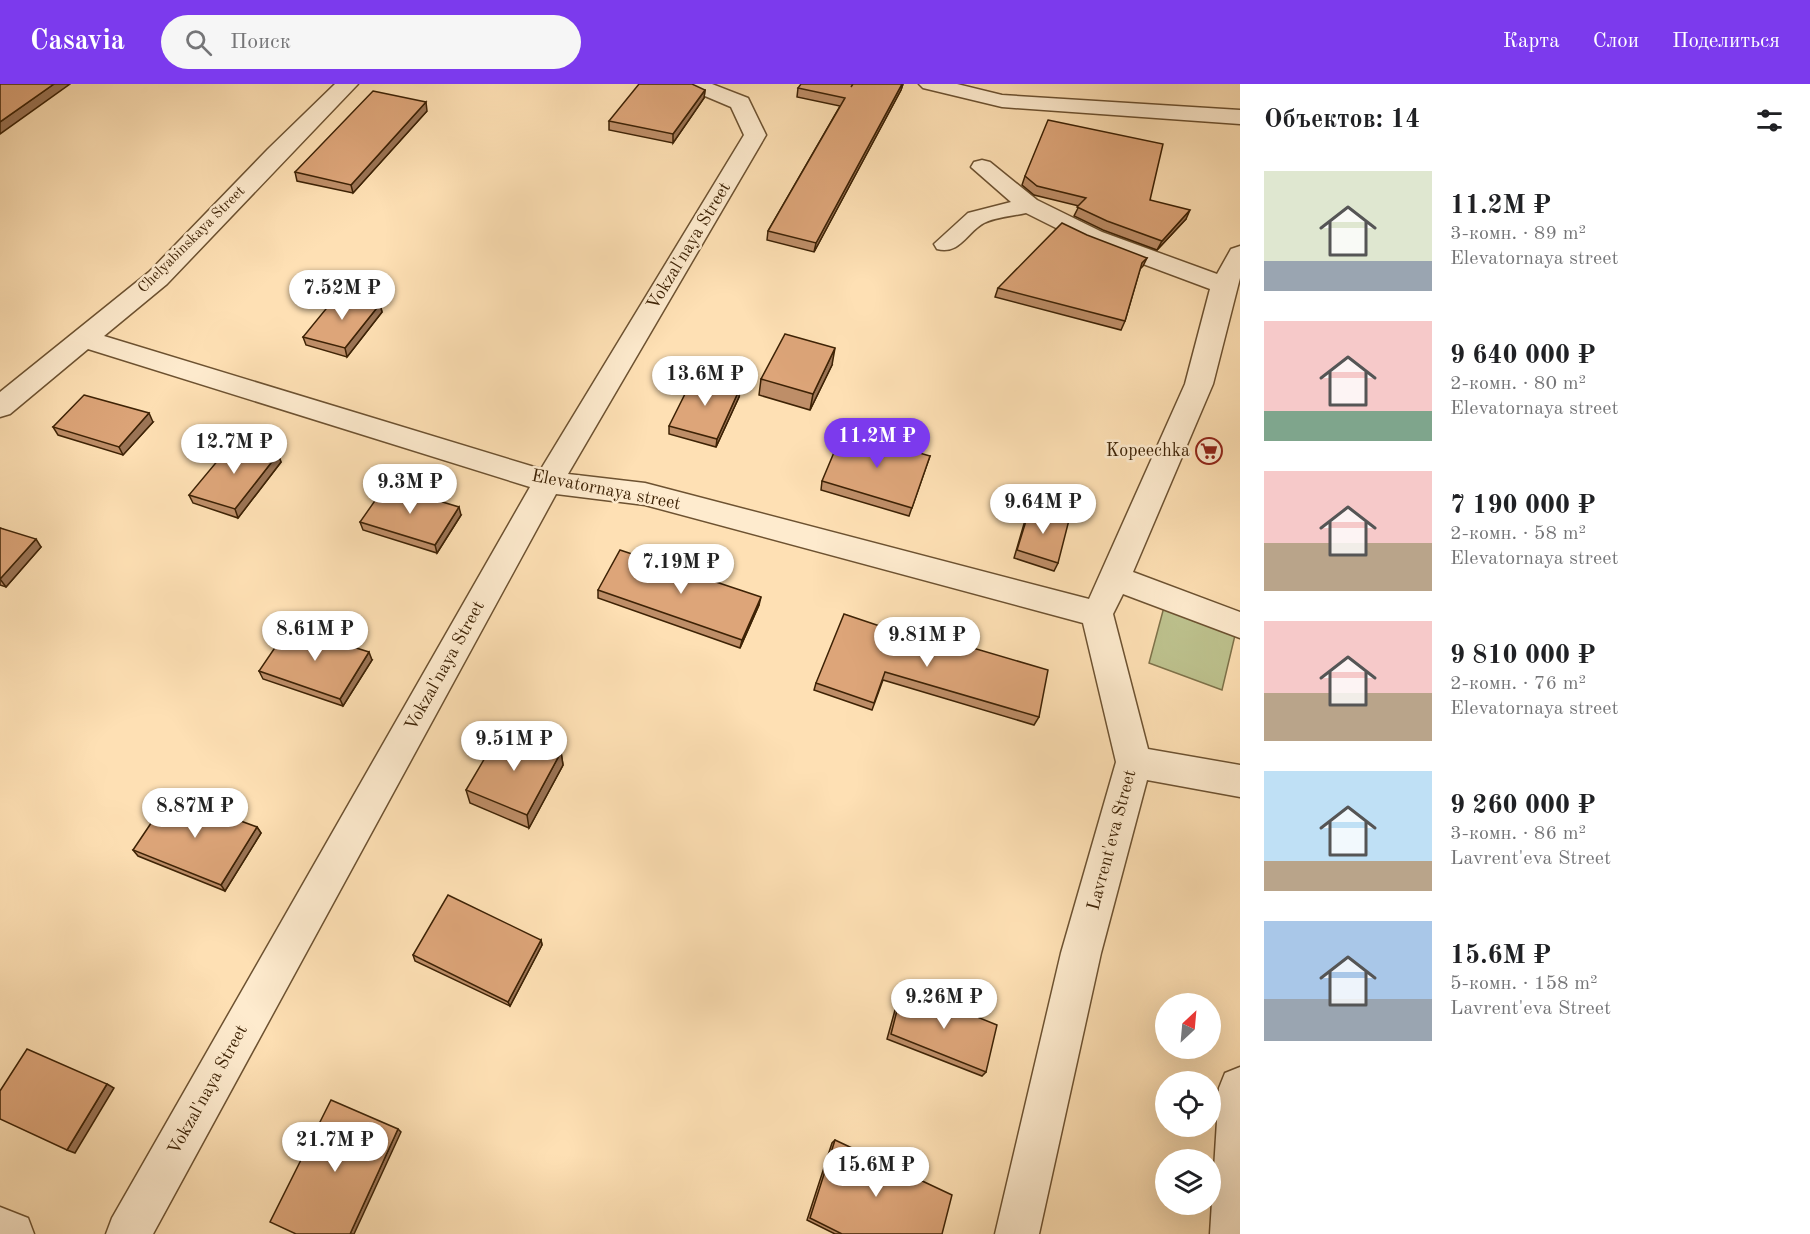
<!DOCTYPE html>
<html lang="ru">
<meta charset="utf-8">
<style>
body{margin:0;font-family:"Old Standard TT",serif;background:#f6f6f6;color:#202124;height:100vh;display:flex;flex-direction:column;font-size:22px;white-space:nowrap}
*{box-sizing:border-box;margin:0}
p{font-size:20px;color:#757577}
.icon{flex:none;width:33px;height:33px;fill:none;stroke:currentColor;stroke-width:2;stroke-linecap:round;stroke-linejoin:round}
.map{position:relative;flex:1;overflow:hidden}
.panel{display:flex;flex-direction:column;background:#fff;width:570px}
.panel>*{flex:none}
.needle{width:39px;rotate:26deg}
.fabs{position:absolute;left:1155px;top:909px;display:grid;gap:12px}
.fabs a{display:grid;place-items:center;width:66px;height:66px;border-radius:50%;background:#fff;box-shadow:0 6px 24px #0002;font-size:30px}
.price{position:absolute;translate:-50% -51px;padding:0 14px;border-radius:21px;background:#fff;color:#222;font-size:20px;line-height:39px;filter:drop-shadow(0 2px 3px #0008)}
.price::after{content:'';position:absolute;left:50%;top:36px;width:18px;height:14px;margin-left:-9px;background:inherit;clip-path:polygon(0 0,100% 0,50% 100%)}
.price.on{background:#7c3aed;color:#fff}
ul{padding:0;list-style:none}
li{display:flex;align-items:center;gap:18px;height:150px;padding:0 24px}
li span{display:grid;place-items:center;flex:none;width:168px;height:120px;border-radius:0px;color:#555}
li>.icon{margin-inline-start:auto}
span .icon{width:72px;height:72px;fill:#fffc;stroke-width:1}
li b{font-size:26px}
h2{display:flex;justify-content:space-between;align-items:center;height:72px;padding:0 24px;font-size:26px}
header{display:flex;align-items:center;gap:36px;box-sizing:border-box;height:84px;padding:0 30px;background:#7c3aed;color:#fff}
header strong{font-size:28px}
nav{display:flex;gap:33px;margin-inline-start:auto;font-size:21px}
.search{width:420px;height:54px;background:#f6f6f6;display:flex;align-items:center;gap:15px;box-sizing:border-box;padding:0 21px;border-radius:33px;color:#757577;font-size:22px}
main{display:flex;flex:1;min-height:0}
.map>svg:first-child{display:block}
</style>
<header>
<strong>Casavia</strong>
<div class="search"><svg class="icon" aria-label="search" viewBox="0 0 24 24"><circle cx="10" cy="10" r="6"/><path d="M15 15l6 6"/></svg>Поиск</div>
<nav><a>Карта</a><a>Слои</a><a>Поделиться</a></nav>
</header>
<main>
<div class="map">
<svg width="1240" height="1150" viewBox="0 0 1240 1150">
<rect width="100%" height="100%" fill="#fee0b4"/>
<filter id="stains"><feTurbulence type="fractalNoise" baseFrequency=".00333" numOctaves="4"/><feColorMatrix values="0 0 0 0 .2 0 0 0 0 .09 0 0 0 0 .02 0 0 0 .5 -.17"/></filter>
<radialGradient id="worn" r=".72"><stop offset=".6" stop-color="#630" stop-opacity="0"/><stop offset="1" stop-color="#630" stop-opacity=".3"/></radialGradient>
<!-- green -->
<polygon fill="#bec38f" stroke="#7e724a" stroke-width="1.5" points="1164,523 1236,547 1222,606 1149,579"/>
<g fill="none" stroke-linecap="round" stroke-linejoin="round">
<defs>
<g id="minor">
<path d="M 335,0 L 358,0 L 167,200 L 104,252 L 541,385 L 744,51 L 731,23 L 686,4 L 682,0 L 712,0 L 748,14 L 766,51 L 568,390 L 645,399 L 1089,515 L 1185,300 L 1210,205 L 1084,158 L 1026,129 C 1013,132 996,133 984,139 C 967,148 960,171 937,165 L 934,160 L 968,129 L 1011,118 L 971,83 L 974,78 L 982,76 L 990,78 L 1037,116 L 1102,148 L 1217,190 L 1231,165 L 1240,162 L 1240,194 L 1213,300 L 1133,488 L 1240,528 L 1240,554 L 1123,510 L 1113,530 L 1148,665 L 1240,681 L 1240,713 L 1147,696 L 1101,869 L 1039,1150 L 995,1150 L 1061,869 L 1116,678 L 1083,539 L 645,421 L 556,410 L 153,1150 L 106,1150 L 112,1134 L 530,403 L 88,265 L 10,330 L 0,333 L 0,308 L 149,188 L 268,65 Z"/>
<polygon points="919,0 957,0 1002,11 1240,26 1240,40 1002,23 923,4"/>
<polygon points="1240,983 1240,1150 1210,1150 1219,1004 1225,989"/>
<polygon points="0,1123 28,1134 34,1150 0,1150"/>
</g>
</defs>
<!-- minor casing -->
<use href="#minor" stroke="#6d5231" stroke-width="3"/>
<!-- minor -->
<use href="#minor" fill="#feebce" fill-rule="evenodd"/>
</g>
<!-- wall -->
<g fill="#be8e68" stroke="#3d2205" stroke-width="1.5">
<polygon points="903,0 901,6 814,168 767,156 768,147 840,22 797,13 798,4"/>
<polygon points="705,6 704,14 673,59 609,46 609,37"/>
<polygon points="427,27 353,109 297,97 295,88"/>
<polygon points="1025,92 1150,116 1186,135 1157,166 1103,146 1074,132 1079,122 1034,111 1022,101"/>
<polygon points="1147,174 1143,182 1140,185 1125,237 1121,246 995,213 998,204"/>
<polygon points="380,220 382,228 347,273 306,261 303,253"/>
<polygon points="832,281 810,326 759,311 761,295"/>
<polygon points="739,313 716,363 669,350 669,342"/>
<polygon points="153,338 123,371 58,351 53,343"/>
<polygon points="278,370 281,378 238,434 193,419 189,411"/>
<polygon points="930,372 909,432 821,406 822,397"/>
<polygon points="1030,424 1058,479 1054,487 1014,474 1026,433"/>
<polygon points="461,431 437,469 363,446 360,438"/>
<polygon points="0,444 41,463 6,503 0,501"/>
<polygon points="598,506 759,521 740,564 598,514"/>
<polygon points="956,559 1039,633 1034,641 883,596 872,626 814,606 816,599 953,567"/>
<polygon points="372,576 343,622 263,595 259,587"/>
<polygon points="561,668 563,681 529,744 470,719 466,706"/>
<polygon points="257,743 261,749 225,807 138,772 133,766"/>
<polygon points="541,856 542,861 510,922 415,877 413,871"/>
<polygon points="903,903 986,988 982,992 887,955 900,908"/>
<polygon points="835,1056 942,1150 835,1150 807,1136 832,1059"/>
</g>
<!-- shaded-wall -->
<g fill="#9b7455" stroke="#3d2205" stroke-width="1.5">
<polygon points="54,0 70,0 0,50 0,38"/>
<polygon points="902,0 903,0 901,6 814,168 816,159"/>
<polygon points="705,6 704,14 673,59 673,50"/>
<polygon points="426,18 427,27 353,109 351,101"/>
<polygon points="1190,126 1186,135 1157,166 1162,157"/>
<polygon points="380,220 382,228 347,273 345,264"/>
<polygon points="835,264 832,281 810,326 813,310"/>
<polygon points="740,304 739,313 716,363 717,355"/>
<polygon points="149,329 153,338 123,371 119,363"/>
<polygon points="278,370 281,378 238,434 235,425"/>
<polygon points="459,423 461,431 437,469 435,461"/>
<polygon points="36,455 41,463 6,503 0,495"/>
<polygon points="761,513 759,521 740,564 742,556"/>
<polygon points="369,568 372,576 343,622 340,615"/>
<polygon points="561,668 563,681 529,744 527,731"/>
<polygon points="257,743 261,749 225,807 221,801"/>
<polygon points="541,856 542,861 510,922 508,918"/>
<polygon points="107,1000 114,1004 75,1069 67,1066"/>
<polygon points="398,1045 401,1048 354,1150 350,1150"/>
</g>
<!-- building -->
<g fill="#dda579" stroke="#3d2205" stroke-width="1.5">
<polygon points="0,0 54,0 0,38"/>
<polygon points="639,0 692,0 705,6 673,50 609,37"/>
<polygon points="801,0 853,0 851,3 853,0 902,0 816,159 768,147 845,14 798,4"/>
<polygon points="373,7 426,18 351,101 295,88"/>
<polygon points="1048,36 1163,60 1150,116 1190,126 1162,157 1107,137 1077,123 1086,114 1037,102 1025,92"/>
<polygon points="1062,139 1087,151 1147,174 1142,179 1125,237 998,204"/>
<polygon points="339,209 380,220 345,264 303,253"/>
<polygon points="785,250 835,264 813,310 761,295"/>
<polygon points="694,292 740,304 717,355 669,342"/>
<polygon points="84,311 149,329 119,363 53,343"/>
<polygon points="843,347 930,372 912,424 822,397"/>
<polygon points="234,357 278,370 235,425 189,411"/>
<polygon points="386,401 459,423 435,461 360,438"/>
<polygon points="1030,424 1069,436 1058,479 1017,466"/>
<polygon points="0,444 36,455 0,495"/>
<polygon points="620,466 761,513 742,556 598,506"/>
<polygon points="844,530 954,567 956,559 1048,586 1039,633 885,588 874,619 816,599"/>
<polygon points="289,543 369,568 340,615 259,587"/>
<polygon points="502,645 561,668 527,731 466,706"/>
<polygon points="170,711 257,743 221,801 133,766"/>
<polygon points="448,811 541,856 508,918 413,871"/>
<polygon points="903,903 997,941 986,988 891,950"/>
<polygon points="27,965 107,1000 67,1066 0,1035 0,1007"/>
<polygon points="331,1016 398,1045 350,1150 296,1150 270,1138"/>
<polygon points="835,1056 952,1111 942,1150 842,1150 810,1134"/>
</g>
<!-- icons -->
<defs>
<symbol id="supermarket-ring" viewBox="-11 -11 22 22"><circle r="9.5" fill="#feebce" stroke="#8f2418" stroke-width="1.5"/><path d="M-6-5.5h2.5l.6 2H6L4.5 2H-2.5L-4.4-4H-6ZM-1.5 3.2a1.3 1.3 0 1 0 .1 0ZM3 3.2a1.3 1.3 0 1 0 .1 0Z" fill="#8f2418"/></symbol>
</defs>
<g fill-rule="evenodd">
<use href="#supermarket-ring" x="1194" y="352" width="30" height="30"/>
</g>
<g text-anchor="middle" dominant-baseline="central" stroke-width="5" stroke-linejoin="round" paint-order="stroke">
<!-- far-street labels -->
<g font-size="15" fill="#3d2205" stroke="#feebce">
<text transform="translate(192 156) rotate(-45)">Chelyabinskaya Street</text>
</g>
<!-- street labels -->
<g font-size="18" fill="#3d2205" stroke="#feebce">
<text transform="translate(689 162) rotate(-59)">Vokzal'naya Street</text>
<text transform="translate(606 406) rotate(11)">Elevatornaya street</text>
<text transform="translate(445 582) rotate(-61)">Vokzal'naya Street</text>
<text transform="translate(1112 756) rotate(-75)">Lavrent'eva Street</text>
<text transform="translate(208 1006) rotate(-61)">Vokzal'naya Street</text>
</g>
<!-- poi labels -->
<g font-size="18" fill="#3d2205" stroke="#feebce" text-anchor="end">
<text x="1190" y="367">Kopeechka</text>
</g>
</g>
<rect width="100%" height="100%" filter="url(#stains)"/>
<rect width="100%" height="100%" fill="url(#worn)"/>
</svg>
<div class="fabs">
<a><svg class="needle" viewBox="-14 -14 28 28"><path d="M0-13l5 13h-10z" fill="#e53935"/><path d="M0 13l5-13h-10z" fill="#757577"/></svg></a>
<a><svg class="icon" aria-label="locate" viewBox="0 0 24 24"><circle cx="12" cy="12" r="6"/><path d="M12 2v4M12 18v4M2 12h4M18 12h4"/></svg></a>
<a><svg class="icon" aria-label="layers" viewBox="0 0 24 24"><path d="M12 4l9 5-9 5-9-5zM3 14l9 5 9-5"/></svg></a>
</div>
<b class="price" style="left:342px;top:237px">7.52M ₽</b>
<b class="price" style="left:705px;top:323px">13.6M ₽</b>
<b class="price on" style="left:877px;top:385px">11.2M ₽</b>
<b class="price" style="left:234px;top:391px">12.7M ₽</b>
<b class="price" style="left:410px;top:431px">9.3M ₽</b>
<b class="price" style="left:1043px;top:451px">9.64M ₽</b>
<b class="price" style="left:681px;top:511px">7.19M ₽</b>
<b class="price" style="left:315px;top:578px">8.61M ₽</b>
<b class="price" style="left:927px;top:584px">9.81M ₽</b>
<b class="price" style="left:514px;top:688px">9.51M ₽</b>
<b class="price" style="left:195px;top:755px">8.87M ₽</b>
<b class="price" style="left:944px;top:946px">9.26M ₽</b>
<b class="price" style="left:335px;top:1089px">21.7M ₽</b>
<b class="price" style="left:876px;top:1114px">15.6M ₽</b>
</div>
<section class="panel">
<h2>Объектов: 14<svg class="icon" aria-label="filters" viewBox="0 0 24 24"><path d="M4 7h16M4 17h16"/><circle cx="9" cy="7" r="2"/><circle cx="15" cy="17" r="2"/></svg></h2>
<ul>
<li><span style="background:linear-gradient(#dfe7d0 75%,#9aa5b1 0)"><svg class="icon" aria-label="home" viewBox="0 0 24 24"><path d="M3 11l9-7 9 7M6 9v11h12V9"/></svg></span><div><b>11.2M ₽</b><p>3-комн. · 89 m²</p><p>Elevatornaya street</p></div></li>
<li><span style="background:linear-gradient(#f6c9c9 75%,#7fa58c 0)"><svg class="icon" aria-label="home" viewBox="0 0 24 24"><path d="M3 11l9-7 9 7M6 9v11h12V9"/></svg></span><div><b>9 640 000 ₽</b><p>2-комн. · 80 m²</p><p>Elevatornaya street</p></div></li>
<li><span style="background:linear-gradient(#f6c9c9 60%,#b9a48a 0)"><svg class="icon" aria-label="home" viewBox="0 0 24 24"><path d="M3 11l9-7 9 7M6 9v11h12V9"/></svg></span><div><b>7 190 000 ₽</b><p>2-комн. · 58 m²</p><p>Elevatornaya street</p></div></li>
<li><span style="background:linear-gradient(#f6c9c9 60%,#b9a48a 0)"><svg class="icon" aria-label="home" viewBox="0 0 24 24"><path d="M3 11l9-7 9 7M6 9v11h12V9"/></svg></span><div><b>9 810 000 ₽</b><p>2-комн. · 76 m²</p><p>Elevatornaya street</p></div></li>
<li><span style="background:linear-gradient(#bfe0f5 75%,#b9a48a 0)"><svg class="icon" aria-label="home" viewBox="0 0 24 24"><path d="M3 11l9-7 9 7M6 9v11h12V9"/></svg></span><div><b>9 260 000 ₽</b><p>3-комн. · 86 m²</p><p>Lavrent'eva Street</p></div></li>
<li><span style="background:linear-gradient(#a9c7e8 65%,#9aa5b1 0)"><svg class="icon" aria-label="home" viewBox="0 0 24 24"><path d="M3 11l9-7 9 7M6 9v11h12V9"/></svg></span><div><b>15.6M ₽</b><p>5-комн. · 158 m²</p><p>Lavrent'eva Street</p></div></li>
</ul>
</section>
</main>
